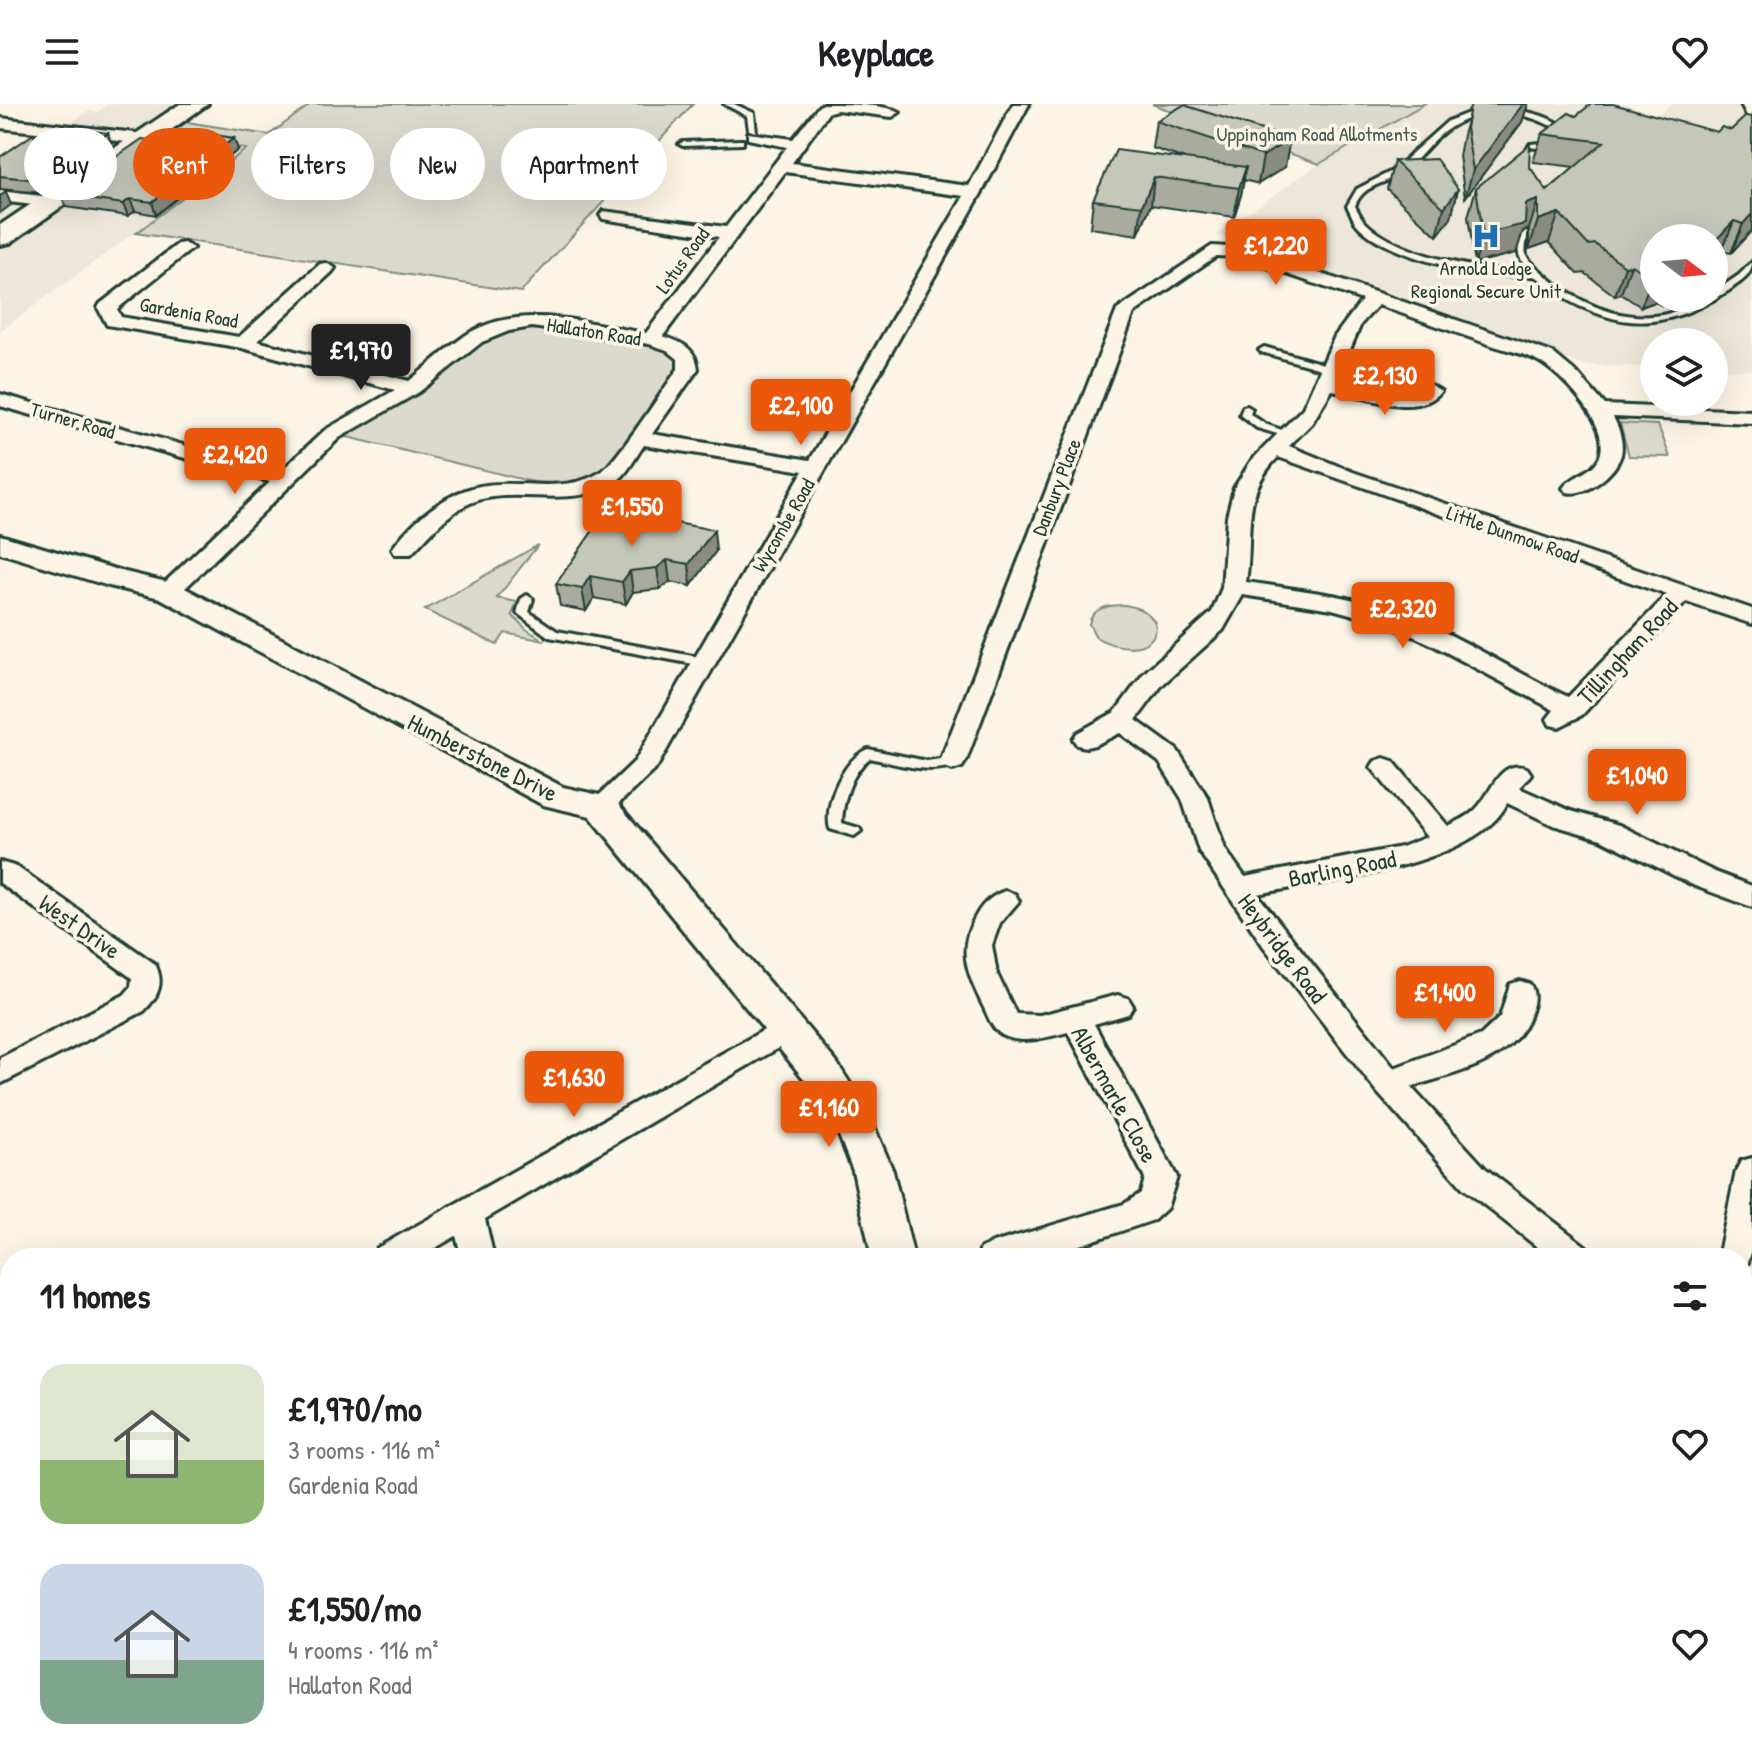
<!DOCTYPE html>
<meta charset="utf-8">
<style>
body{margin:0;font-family:"Patrick Hand",sans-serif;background:#f2f2f2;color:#202124;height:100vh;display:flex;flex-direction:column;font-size:30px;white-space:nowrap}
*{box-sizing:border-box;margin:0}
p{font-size:26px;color:#757577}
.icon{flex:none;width:44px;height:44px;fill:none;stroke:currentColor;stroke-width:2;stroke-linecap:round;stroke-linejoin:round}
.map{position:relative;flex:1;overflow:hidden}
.sheet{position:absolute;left:0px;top:1144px;width:1752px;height:514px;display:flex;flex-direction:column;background:#fff;border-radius:32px 32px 0 0;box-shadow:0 8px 32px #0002}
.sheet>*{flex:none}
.hud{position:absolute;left:24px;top:24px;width:800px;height:72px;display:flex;gap:16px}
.needle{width:52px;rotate:106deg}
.tools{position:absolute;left:1640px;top:120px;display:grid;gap:16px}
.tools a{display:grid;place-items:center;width:88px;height:88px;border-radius:50%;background:#fff;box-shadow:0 8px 32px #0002;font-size:40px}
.price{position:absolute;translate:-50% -68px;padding:0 18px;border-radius:8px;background:#ea580c;color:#fff;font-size:26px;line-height:52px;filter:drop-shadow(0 2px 4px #0008)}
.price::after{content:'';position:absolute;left:50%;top:48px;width:24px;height:18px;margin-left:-12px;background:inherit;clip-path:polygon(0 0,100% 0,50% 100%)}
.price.active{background:#222;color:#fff}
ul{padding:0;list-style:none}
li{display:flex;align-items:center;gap:24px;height:200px;padding:0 40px}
li span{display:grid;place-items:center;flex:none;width:224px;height:160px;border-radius:24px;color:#555}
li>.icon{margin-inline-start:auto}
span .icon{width:96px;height:96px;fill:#fffc;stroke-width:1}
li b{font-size:34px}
h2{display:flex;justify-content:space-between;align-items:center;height:96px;padding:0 40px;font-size:34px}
.tag{padding:0 28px;border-radius:36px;background:#fff;box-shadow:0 8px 32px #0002;font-size:28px;line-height:72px}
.tag.active{background:#ea580c;color:#fff}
header{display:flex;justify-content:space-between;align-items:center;height:104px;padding:0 40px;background:#fff;font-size:36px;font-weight:700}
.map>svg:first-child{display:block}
</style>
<header><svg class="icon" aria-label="menu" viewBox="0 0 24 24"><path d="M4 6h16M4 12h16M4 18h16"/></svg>Keyplace<svg class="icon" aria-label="heart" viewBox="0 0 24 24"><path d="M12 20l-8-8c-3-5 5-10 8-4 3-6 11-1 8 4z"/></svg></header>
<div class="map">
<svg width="1752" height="1657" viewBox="0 0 1752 1657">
<rect width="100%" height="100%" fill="#fcf5e5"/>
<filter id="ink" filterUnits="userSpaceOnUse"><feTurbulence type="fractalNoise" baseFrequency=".0125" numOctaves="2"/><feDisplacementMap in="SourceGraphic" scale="16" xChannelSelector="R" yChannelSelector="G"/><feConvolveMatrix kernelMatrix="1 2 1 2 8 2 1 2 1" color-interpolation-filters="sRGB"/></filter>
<g filter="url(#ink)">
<!-- built -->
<g fill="#ece7d8" fill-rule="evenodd">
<polygon points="107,0 183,0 88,64 198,82 0,227 0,68 89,7 98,8"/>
<path d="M 1424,0 L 1625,0 L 1658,11 L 1672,0 L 1741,0 L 1752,23 L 1752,266 L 1714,265 L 1714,238 L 1654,238 L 1654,263 L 1583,261 L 1216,131 L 1319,60 ZM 1654,134 L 1714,134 L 1714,194 L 1654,194 Z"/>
</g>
<!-- green -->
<g fill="#dcdacc" stroke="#7e8c80" stroke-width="2">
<polygon points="311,0 693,0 521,188 136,129 246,45 167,32 187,18 269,31"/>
<polygon points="1152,0 1424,0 1319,60"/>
<path d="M 531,220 C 571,226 652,230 682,255 L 682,265 L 606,369 L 585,379 L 554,383 L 339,331 L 480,236 Z"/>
<polygon points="1620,319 1658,321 1670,353 1629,352"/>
<polygon points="538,441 497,494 517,498 512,511 526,525 545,537 505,529 497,541 425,506"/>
<path d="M 1125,501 C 1139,504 1150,507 1156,521 C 1155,551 1114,545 1096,533 L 1089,520 C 1092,503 1110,501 1125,501 Z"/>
</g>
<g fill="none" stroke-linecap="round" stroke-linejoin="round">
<defs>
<g id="service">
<polygon points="724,0 734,0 754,9 756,28 749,26 747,12"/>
<path d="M 1497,4 C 1519,6 1545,9 1563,23 L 1562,31 C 1553,39 1541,48 1529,42 L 1530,40 L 1542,39 L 1554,30 L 1555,24 C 1518,3 1471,3 1439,32 C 1426,44 1414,61 1399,71 C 1381,81 1363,81 1355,102 C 1358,107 1361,114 1365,118 C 1397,151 1485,169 1530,167 C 1517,154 1517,147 1520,129 L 1527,127 C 1528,134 1524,144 1526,151 C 1529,158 1538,164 1543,169 C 1574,198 1619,218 1662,211 C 1680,208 1696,194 1714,194 L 1714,188 L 1739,171 L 1752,158 C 1752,172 1741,177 1731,185 C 1693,210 1651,227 1605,212 C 1590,207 1575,201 1561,192 C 1553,187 1541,173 1532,172 C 1520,171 1507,172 1495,171 C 1459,167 1378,149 1355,118 C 1352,113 1350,107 1347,102 L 1357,85 L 1392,67 L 1448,17 L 1476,6 Z"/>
<polygon points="740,36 743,36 743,40 683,42 679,40 683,38"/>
<polygon points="1264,243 1334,263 1336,265 1331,268 1261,248 1259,246"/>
<polygon points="1247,302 1252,305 1250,310 1265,320 1293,330 1288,333 1257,324 1240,311 1243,303"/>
<polygon points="527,491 533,495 529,508 557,527 704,554 710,558 704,562 549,533 517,509 521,495"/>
<path d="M 868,645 L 927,657 L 953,653 L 959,657 C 939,674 894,659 870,654 C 851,668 843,696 842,719 L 859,724 L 861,727 L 854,732 L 830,725 C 823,701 844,654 868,645 Z"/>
</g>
<g id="minor">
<path d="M 824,0 C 845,0 883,0 900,8 L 892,13 L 837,6 L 829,8 L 792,59 L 969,82 L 1013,0 L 1029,0 L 982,88 L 657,663 L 610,708 L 601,711 L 592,708 L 588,702 L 635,657 L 803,367 L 644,341 C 636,352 628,369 618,376 C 575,408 518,381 473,398 C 448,407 429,432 411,450 L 395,450 L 392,445 C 413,415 450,385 487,381 C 526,376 565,390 601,368 C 616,359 664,284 678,265 L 678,255 L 667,246 L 649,240 L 532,223 L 509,227 L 482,238 L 419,288 L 339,334 L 177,492 L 161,492 L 158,487 L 161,482 L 270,378 L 0,302 L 0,290 L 280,368 L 325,326 L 395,286 L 242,244 L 107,221 L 98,204 L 100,200 L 178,140 L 184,139 L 193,144 L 117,205 L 121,213 L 239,233 L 320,160 L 326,159 L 335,164 L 332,168 L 257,237 L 409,277 C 428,262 446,245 466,231 C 519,197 589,220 646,229 L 719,133 L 609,116 L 603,115 L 600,111 L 603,107 L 726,123 L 787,43 L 748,35 L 748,29 L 793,35 L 819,2 ZM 785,68 L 964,92 L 810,356 L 652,330 L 698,265 C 696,244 681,238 663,232 Z"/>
<polygon points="1741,0 1752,0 1752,14 1747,12"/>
<polygon points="0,14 145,30 153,35 145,40 0,24"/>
<polygon points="0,87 50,93 58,98 50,103 0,97"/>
<path d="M 1212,142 L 1246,144 L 1553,249 L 1578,270 L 1605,301 L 1752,307 L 1752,319 L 1613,313 C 1619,324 1624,338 1621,351 C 1615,370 1586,393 1567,388 L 1563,384 C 1573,371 1594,368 1600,352 C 1611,321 1564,273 1540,258 C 1528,250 1509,247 1494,242 C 1455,228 1417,215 1378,201 L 1361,220 L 1337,276 L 1411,290 L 1431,281 L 1441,287 C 1419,316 1362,292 1332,286 L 1312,319 L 1289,342 L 1353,368 L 1752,505 L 1752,520 L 1686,498 L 1582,611 L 1559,623 L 1550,621 L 1547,615 L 1554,606 L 1429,539 L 1383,519 L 1332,505 L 1243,491 L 1223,526 L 1162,581 L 1136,616 L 1177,646 L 1208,694 L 1225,745 L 1245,773 L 1401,743 L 1427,733 L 1371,663 L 1375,657 L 1384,654 L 1393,657 L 1448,722 C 1458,717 1469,713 1476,705 C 1492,690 1498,655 1527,664 L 1531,670 L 1519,684 L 1571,707 L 1619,721 L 1715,768 L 1752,782 L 1752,803 L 1695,782 L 1601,735 L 1553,721 L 1507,699 C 1477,762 1321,778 1257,790 L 1394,964 L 1481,931 L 1500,913 L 1510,880 L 1520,877 L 1530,880 C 1536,890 1534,899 1530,910 C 1513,959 1454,969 1411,983 L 1485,1064 L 1588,1144 L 1592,1154 L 1551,1154 L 1463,1084 L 1377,988 L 1264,843 L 1199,747 L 1182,695 L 1159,658 L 1120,629 L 1095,641 L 1086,643 L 1077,641 L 1073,635 L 1077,629 L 1115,608 L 1144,569 L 1212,508 L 1222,484 L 1227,412 L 1234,384 L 1251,357 L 1303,304 L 1335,232 L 1362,196 L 1238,153 L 1216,152 L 1134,209 L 966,657 L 962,663 L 953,666 L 944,663 L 940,657 L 1117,206 ZM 1278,353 L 1667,491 L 1568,593 C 1512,567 1461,532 1403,510 C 1353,491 1299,486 1246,478 C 1254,429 1239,393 1278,353 Z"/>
<path d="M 0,758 L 17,763 L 155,860 C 165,879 158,893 144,907 L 0,980 L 0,954 L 124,891 L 131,883 L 132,874 L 0,779 Z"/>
<path d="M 1005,787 L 1015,790 L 1019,797 L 1000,819 L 992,841 L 997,870 L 1016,910 L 1040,911 L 1118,891 L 1128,894 L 1133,902 L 1128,910 L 1094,920 L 1177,1073 L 1167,1104 L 1154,1116 L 1041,1154 L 977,1154 L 981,1144 L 993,1139 L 1124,1100 L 1141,1089 L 1145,1074 L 1068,928 C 1048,933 1014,944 996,926 C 991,921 987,910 984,904 C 967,870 956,844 977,810 C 983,799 993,791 1005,787 Z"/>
<polygon points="787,913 797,917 802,925 797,933 485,1115 494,1154 462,1154 456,1132 418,1154 373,1154 377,1144"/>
<polygon points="1752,1054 1752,1146 1746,1164 1742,1166 1742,1154 1718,1154 1736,1067 1741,1057"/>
<polygon points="10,1355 10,1392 0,1396 0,1359"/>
<polygon points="1742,1475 1752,1479 1752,1520 1742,1516"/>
<polygon points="1268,1648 1315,1648 1312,1657 1265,1657"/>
<polygon points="1439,1648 1482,1648 1485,1657 1442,1657"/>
</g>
<g id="tertiary">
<polygon points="0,431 125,468 179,481 563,683 613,694 837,959 867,1006 893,1067 914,1154 872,1154 853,1067 836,1024 809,981 590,712 543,701 160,494 109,482 0,449"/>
<polygon points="953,1648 1043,1648 1047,1657 955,1657"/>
</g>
<polygon id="trunk" points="180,0 208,0 10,139 0,141 0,121"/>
</defs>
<!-- service casing -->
<use href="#service" stroke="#1f3d34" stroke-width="6"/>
<!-- minor casing -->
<use href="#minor" stroke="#1f3d34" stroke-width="6"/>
<!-- tertiary casing -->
<use href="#tertiary" stroke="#1f3d34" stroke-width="6"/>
<!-- trunk casing -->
<use href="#trunk" stroke="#1f3d34" stroke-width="6"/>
<!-- service -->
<use href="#service" fill="#fcf5e5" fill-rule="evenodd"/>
<!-- minor -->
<use href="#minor" fill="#fcf5e5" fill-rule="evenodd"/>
<!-- tertiary -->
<use href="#tertiary" fill="#fcf5e5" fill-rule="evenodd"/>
<!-- trunk -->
<use href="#trunk" fill="#fcf5e5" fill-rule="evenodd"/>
</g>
<!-- wall -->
<g fill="#a9ab9f" stroke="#1f3d34" stroke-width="2">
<polygon points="1472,0 1528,0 1522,18 1465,94 1459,52 1463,31"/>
<polygon points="1184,1 1285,63 1258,80 1244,76 1241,91 1234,113 1151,101 1138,131 1090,124 1093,96 1182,54 1152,44 1156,17"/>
<polygon points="1569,9 1752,126 1731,149 1654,134 1654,194 1676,194 1667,204 1655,198 1641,203 1621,190 1615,192 1585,169 1578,170 1549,138 1529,145 1529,125 1523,127 1516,149 1475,159 1468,113 1476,84 1529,62 1547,87 1575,63 1533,58 1542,30"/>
<polygon points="165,38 238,46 156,111 135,107 128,112 66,103 61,91"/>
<polygon points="112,42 42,89 0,85 0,53"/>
<polygon points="1394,57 1458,85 1451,114 1437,132 1387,85"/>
<polygon points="603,412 716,447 691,482 670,478 660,485 633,488 626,500 594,494 586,507 560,502 556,480"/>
</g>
<!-- shaded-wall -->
<g fill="#8a8b82" stroke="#1f3d34" stroke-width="2">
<polygon points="1523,0 1528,0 1522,18 1465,94 1473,66"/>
<polygon points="108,29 112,42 42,89 37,76"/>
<polygon points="234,34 238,46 156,111 152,98"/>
<polygon points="1290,35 1285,63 1258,80 1263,52"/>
<polygon points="1246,63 1241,91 1234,113 1239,84"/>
<polygon points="1154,73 1151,101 1138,131 1142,102"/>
<polygon points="1458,85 1451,114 1437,132 1444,104"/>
<polygon points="6,88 11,101 0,109 0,92"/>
<polygon points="130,95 135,107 128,112 123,100"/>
<polygon points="1538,96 1529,125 1523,127 1516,149 1475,159 1483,130 1526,100"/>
<polygon points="1752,107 1752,126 1731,149 1743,120"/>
<polygon points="1559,109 1549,138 1529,145 1538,116"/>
<polygon points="1734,117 1722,146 1714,155 1714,138"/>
<polygon points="1631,161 1621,190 1615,192 1625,162"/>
<polygon points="1652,173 1654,173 1654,194 1656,194 1655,198 1641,203"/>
<polygon points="1671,194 1676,194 1667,204"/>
<polygon points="714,426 716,447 691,482 689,460"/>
<polygon points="667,456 670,478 660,485 657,464"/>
<polygon points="630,467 633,488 626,500 622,478"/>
<polygon points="590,472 594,494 586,507 582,485"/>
</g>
<!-- building -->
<g fill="#c5c7b9" stroke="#1f3d34" stroke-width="2">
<polygon points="1472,0 1523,0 1473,66 1466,24 1470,3"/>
<polygon points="1591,0 1613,0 1717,28 1722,23 1731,26 1746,12 1752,13 1752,110 1743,120 1734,117 1714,138 1714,134 1654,134 1654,173 1652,173 1631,161 1625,162 1595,140 1588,141 1559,109 1538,116 1538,96 1526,100 1525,120 1483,130 1476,84 1530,40 1529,62 1547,87 1604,38 1542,30 1569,9 1576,12"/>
<polygon points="1184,1 1290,35 1263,52 1156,17"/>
<polygon points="60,22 108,29 37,76 0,72 0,53 32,31 42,33"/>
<polygon points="182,26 234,34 152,98 130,95 123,100 61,91 142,35 165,38"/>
<polygon points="1116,46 1246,63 1239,84 1154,73 1142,102 1093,96"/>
<polygon points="1436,55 1458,85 1444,104 1394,57"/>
<polygon points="616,408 714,426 689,460 667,456 657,464 630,467 622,478 590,472 582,485 556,480 603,412"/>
</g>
</g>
<!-- icons -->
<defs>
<symbol id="hospital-bare" viewBox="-9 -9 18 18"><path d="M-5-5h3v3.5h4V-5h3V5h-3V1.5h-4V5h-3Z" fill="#1f6fb2" stroke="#fcf5e5" stroke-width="2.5" paint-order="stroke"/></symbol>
</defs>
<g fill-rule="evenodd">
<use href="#hospital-bare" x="1466" y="112" width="40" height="40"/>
</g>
<g text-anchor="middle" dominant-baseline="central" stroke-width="7" stroke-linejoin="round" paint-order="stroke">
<!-- far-park labels -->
<g font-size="20" fill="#455c52" stroke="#fcf5e5">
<text x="1317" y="29">Uppingham Road Allotments</text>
</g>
<!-- far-street labels -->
<g font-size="20" fill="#1f3d34" stroke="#fcf5e5">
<text transform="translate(682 156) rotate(-54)">Lotus Road</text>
<text transform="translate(189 208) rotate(10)">Gardenia Road</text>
<text transform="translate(594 227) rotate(9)">Hallaton Road</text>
<text transform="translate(73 316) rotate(16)">Turner Road</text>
<text transform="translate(1056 383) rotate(-69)">Danbury Place</text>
<text transform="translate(783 421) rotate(-60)">Wycombe Road</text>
<text transform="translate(1513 430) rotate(19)">Little Dunmow Road</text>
</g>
<!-- far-poi labels -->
<g font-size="20" fill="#1f3d34" stroke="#fcf5e5">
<text x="1486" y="163">Arnold Lodge<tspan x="1486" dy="23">Regional Secure Unit</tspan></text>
</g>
<!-- street labels -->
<g font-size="24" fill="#1f3d34" stroke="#fcf5e5">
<text transform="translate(1627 547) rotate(-47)">Tillingham Road</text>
<text transform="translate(483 653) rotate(27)">Humberstone Drive</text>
<text transform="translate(1342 764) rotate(-11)">Barling Road</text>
<text transform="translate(80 822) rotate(35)">West Drive</text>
<text transform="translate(1283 844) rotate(53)">Heybridge Road</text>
<text transform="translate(1115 990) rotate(61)">Albermarle Close</text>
</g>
</g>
</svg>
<div class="tools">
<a><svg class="needle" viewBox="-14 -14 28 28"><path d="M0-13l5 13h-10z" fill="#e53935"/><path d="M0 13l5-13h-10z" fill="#757577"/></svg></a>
<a><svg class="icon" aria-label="layers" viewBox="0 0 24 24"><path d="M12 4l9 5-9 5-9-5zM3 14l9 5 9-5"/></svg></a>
</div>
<b class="price" style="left:1276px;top:183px">£1,220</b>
<b class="price active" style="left:361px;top:288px">£1,970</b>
<b class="price" style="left:1385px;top:313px">£2,130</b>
<b class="price" style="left:801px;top:343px">£2,100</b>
<b class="price" style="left:235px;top:392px">£2,420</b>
<b class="price" style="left:632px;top:444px">£1,550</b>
<b class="price" style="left:1403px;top:546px">£2,320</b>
<b class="price" style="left:1637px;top:713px">£1,040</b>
<b class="price" style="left:1445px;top:930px">£1,400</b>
<b class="price" style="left:574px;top:1015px">£1,630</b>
<b class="price" style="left:829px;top:1045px">£1,160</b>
<div class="hud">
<a class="tag">Buy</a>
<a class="tag active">Rent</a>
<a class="tag">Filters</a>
<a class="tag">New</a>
<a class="tag">Apartment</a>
</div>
<section class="sheet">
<h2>11 homes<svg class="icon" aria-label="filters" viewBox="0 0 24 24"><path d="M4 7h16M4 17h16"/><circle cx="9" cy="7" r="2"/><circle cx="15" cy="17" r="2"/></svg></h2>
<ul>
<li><span style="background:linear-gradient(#dfe7d0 60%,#8fb573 0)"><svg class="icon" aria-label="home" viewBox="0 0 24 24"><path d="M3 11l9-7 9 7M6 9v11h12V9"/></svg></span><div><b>£1,970/mo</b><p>3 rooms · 116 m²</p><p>Gardenia Road</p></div><svg class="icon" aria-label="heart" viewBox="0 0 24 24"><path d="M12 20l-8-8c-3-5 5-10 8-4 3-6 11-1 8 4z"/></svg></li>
<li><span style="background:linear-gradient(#c9d6e8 60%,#7fa58c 0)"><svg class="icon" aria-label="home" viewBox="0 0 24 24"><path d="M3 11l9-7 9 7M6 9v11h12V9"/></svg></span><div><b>£1,550/mo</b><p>4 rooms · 116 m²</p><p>Hallaton Road</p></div><svg class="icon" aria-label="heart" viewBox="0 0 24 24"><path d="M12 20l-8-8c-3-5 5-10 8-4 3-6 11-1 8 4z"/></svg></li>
</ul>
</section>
</div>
